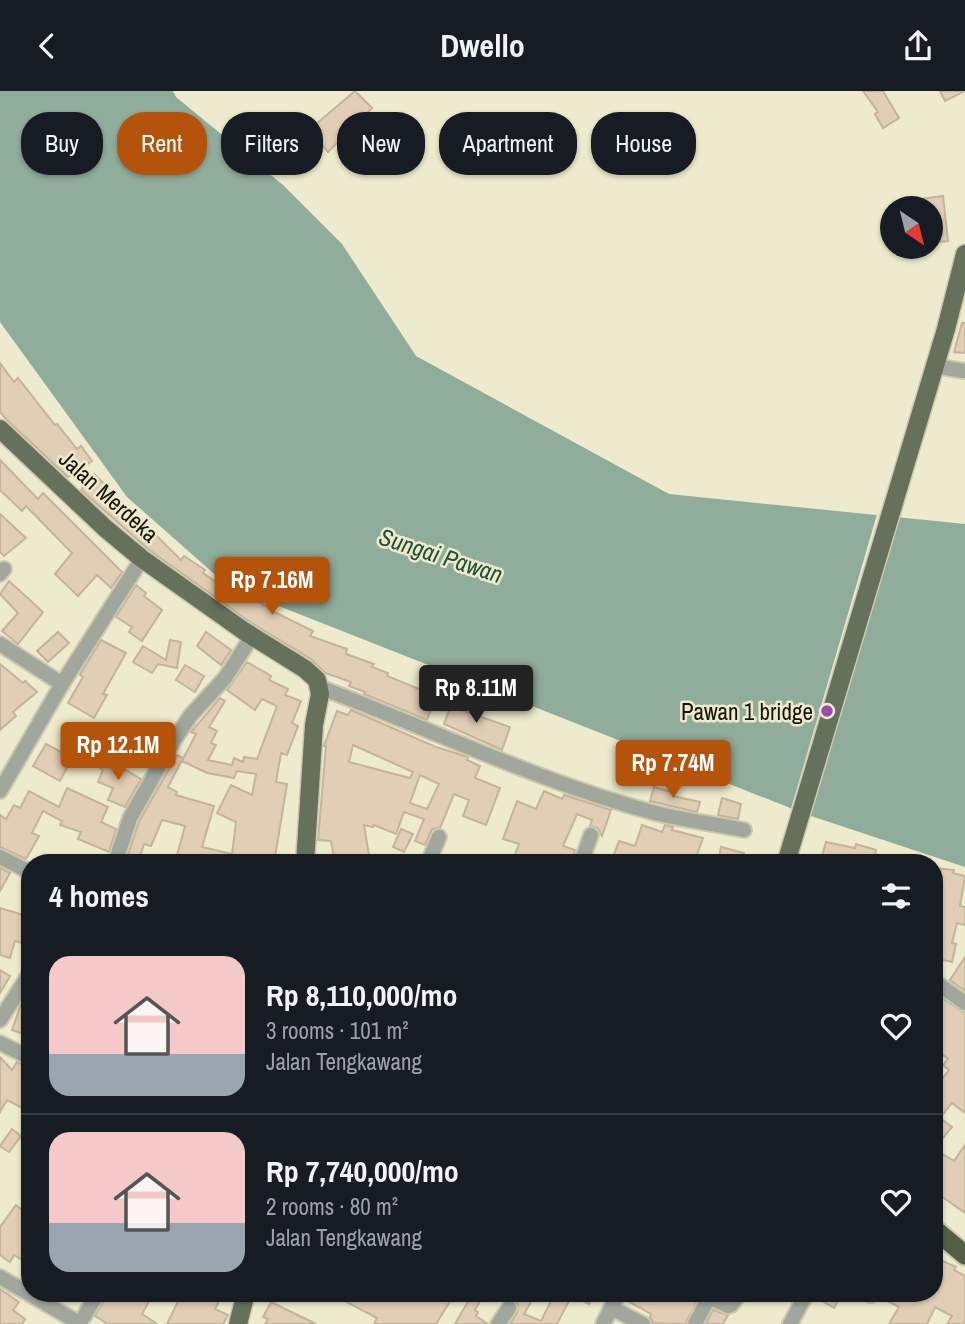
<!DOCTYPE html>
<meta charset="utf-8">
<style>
body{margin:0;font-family:"Archivo Narrow",sans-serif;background:#242831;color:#f1f3f6;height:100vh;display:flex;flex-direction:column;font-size:26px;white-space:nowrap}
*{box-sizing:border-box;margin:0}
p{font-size:23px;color:#9ea1a6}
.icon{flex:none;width:38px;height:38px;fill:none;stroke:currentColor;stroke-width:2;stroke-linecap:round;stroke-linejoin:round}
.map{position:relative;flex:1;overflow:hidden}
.details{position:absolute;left:21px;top:763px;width:922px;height:448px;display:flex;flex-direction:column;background:#171b24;border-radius:28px;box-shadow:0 2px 5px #0004}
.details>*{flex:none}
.banner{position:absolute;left:21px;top:21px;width:924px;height:63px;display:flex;gap:14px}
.needle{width:46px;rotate:145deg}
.buttons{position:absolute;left:880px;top:105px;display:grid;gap:14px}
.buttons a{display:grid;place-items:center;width:63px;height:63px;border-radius:50%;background:#171b24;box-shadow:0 2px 5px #0004;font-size:35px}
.price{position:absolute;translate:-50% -60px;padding:0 16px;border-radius:7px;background:#b45309;color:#fff;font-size:23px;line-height:46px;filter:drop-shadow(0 2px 4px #0008)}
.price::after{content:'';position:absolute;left:50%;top:42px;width:21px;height:16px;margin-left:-10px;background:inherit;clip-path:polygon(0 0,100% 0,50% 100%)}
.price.on{background:#222;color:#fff}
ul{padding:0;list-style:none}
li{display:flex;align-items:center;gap:21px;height:175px;padding:0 28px}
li+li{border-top:2px solid #363941}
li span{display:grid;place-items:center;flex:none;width:196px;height:140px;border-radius:21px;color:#555}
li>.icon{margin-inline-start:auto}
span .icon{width:84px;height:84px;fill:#fffc;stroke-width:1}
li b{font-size:30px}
h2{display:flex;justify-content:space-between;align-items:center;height:84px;padding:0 28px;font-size:30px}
.pill{padding:0 24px;border-radius:28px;background:#171b24;box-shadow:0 2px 5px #0004;font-size:24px;line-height:63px}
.pill.on{background:#b45309;color:#fff}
header{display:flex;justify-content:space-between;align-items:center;height:91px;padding:0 28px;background:#171b24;font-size:32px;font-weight:700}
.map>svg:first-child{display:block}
</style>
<header><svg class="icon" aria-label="back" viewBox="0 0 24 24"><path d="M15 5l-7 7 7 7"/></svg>Dwello<svg class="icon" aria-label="share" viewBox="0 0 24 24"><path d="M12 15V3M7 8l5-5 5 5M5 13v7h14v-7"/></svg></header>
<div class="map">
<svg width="965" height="1233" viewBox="0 0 965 1233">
<rect width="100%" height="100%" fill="#eeeacd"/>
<!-- water -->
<polygon fill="#90ac9a" points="0,0 173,0 176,6 283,94 342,153 416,265 669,403 965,433 965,776 808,724 228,495 127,406 0,231"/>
<!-- pier -->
<polygon fill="#eeeacd" points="878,420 894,422 804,726 790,721"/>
<!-- building -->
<g fill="#e2ceb5" stroke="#c5b39b" stroke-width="2" fill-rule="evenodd">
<polygon points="355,0 372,17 328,61 309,39"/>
<polygon points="863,0 883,0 899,27 883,37 875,23 878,21"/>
<polygon points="940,0 965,0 945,10"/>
<polygon points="943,105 948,150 931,152 931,117 894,117 893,112"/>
<polygon points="962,232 965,232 965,262 954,261"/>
<polygon points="0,272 14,291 18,287 55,334 57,333 77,358 81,355 92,370 68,386 7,329 0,321"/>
<polygon points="0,369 38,408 43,402 122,481 111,497 97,484 78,505 55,483 72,462 26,415 22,420 0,399"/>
<polygon points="94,383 181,469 184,465 205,479 203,482 231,502 241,508 244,502 254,507 272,520 313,540 310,545 347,558 346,563 374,573 372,576 388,582 387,585 436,605 427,629 364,603 365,601 349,595 351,591 325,582 311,568 250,531 148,458 81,399"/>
<polygon points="0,423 26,447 4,465 0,461"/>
<polygon points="9,490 43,521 18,553 2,540 18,522 0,503"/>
<polygon points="136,494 146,502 144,505 162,519 142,550 129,541 132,536 116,526"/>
<polygon points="58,541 69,552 48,571 37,560"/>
<polygon points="206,541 231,559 221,574 197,555"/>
<polygon points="101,549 126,562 103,603 107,604 94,627 68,612 83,586 80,584 82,580"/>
<polygon points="170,549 181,551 177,577 158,573 152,582 133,571 143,555 166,569"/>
<polygon points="247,571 271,585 269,589 288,598 285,604 301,610 292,632 298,635 287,664 281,662 276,691 287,693 274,772 208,772 209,769 191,765 189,771 176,768 185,735 162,729 151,755 144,753 138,772 126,770 139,731 177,664 183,667 168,696 177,701 176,704 214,715 202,756 232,763 236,731 217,722 231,694 252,704 256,683 237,680 234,687 207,682 182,670 196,643 191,641 220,607 225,610 209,636 217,640 211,652 216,654 208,669 232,674 234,667 243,671 244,666 257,668 277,615 262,608 255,619 227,599"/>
<polygon points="0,573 23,592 25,590 37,601 13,621 16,625 0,639"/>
<polygon points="185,574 204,585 195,601 176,589"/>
<polygon points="454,606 468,611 464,620 510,636 502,659 444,633"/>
<path d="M 351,619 L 436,656 L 468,666 L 467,669 L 480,675 L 475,687 L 500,697 L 486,734 L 463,725 L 469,709 L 454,703 L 440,737 L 432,738 L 425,754 L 415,750 L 424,728 L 404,721 L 396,743 L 374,734 L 373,736 L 364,734 L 370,770 L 335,772 L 331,750 L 318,749 L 326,655 L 324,655 L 337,620 L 348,624 ZM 353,654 L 413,681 L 410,687 L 349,671 ZM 420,684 L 439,693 L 427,718 L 410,712 Z"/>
<polygon points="116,638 135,646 131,655 112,646"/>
<polygon points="46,653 72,667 60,690 33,675"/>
<polygon points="105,667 141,688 125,716 108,709 113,697 98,691 103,679 100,677"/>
<polygon points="654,696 674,702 673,705 700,711 697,721 650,710"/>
<polygon points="67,697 108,716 101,731 116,738 109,761 78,748 81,741 60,734 62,730 43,720 32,742 39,745 26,768 0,756 0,724 6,728 14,714 20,717 29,700 59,716"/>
<polygon points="544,700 562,708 564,704 611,719 602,745 598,737 590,735 592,729 577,723 563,755 575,759 572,772 512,772 519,753 503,748 517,710 536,718"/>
<polygon points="722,707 741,713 738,728 718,724"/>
<polygon points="642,734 662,741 665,734 673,736 672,739 703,747 694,772 611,772 619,750 635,755"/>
<polygon points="401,738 413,743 404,761 393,756"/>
<polygon points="826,751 855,757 856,753 876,759 875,763 898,769 897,772 820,772"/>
<polygon points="721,756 744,762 742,772 718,772"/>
<polygon points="0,777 10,782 0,800"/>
<polygon points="934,777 954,779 953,782 965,785 960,815 965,816 965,834 957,832 952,852 956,853 952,871 934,867"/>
<polygon points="0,817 30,826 30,854 15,850 10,867 0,864"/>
<polygon points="965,866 965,900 950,889"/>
<polygon points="0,879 10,885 0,902"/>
<polygon points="934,902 965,922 965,1022 952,1012 940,1027 952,1036 934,1058 934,998 949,979 943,974 948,968 934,957"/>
<polygon points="21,913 30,916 30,945 12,939"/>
<polygon points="0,966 12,979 17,971 28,976 22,984 30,992 30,1021 7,1009 0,1021"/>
<polygon points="12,1038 21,1045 9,1061 0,1055"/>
<polygon points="965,1054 965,1122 934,1100 934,1058 954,1070"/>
<polygon points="16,1114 30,1125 30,1174 14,1164 10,1171 0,1164 0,1136"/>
<polygon points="934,1166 956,1176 954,1179 965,1185 965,1230 963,1233 947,1233 952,1225 935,1216 927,1233 889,1233 899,1216 880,1206 880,1202 934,1202"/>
<polygon points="0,1198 19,1211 13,1219 25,1228 22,1233 0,1233"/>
<polygon points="108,1202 147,1202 152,1205 142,1223 157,1233 108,1233 95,1225"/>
<polygon points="182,1202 223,1202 215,1218 228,1224 223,1233 167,1233"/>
<polygon points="346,1202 455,1202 436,1233 374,1233 377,1227 343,1209"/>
<polygon points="473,1202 484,1202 475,1219 478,1221 476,1225 488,1233 455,1233"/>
<polygon points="498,1202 536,1202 524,1223 541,1230 552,1208 541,1202 595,1202 589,1213 572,1204 557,1233 510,1233 517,1222 518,1214 514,1209"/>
<polygon points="629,1202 702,1202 685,1233 653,1232 650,1226 651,1223 626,1209"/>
<polygon points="817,1202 842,1202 834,1217 816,1206"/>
<polygon points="271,1211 316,1233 265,1233 268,1228 263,1226"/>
<polygon points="713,1219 728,1224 723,1233 706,1233"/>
</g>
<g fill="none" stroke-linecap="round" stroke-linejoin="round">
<defs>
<g id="minor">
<polyline points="935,275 964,280"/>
<polyline points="0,483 4,478"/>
<polyline points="0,553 62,593"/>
<path d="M 319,596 C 431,638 539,691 655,722 C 684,729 715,733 744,739"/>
<polyline points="0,700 62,593 136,477"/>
<polyline points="0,766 30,781"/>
<polyline points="73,772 75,772"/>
<polyline points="115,772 130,727 174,649 191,624 225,587 247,553"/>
<polyline points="428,772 439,746"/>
<polyline points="581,772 591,744"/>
<polyline points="934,890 965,912"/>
<polyline points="0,929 30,882"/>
<polyline points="0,952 30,967"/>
<polyline points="0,1186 81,1233"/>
<polyline points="867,1202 871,1204"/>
<polyline points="611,1217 643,1233"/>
<polyline points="80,1232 98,1202"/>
<polyline points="498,1233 509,1217"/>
<polyline points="603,1233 619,1202"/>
<polyline points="695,1233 707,1210 713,1208 728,1215 731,1214 740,1202"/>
<polyline points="790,1233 807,1202"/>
</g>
<g id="major">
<polyline points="0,338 105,437 141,467 244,540 305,578 317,589 320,603 314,634 305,772"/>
<polyline points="786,772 946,238 965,163"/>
<polyline points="238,1233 246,1202"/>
</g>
<polyline id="highway" points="934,1138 965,1164"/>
</defs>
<!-- minor casing -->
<use href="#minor" stroke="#ccc8ae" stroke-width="18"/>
<!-- major casing -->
<use href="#major" stroke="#ccc8ae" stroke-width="21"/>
<!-- highway casing -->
<use href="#highway" stroke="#ccc8ae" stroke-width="23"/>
<!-- minor -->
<use href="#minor" stroke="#a1a79c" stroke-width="14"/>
<!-- major -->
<use href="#major" stroke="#66715c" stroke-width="18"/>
<!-- highway -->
<use href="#highway" stroke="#525e45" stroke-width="19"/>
</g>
<!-- markers -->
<circle fill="#a247b2" stroke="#eeeacd" stroke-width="2.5" cx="827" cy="620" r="7"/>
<g text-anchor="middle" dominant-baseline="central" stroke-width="5" stroke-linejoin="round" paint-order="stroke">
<!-- street labels -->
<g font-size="23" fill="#17150b" stroke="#eeeacd">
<text transform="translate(109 405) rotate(42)">Jalan Merdeka</text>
</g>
<!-- poi labels -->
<g font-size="23" fill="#17150b" stroke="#eeeacd" text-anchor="end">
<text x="813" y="620">Pawan 1 bridge</text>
</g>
<!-- water labels -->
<g font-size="24" font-style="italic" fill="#205137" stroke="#eeeacd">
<text transform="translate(441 464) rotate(18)">Sungai Pawan</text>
</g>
</g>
</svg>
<div class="buttons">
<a><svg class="needle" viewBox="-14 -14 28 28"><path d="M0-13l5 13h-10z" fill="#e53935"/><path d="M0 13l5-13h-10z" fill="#9ea1a6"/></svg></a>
</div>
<b class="price" style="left:272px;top:526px">Rp 7.16M</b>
<b class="price on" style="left:476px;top:634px">Rp 8.11M</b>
<b class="price" style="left:118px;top:691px">Rp 12.1M</b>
<b class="price" style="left:673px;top:709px">Rp 7.74M</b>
<div class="banner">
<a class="pill">Buy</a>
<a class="pill on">Rent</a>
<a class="pill">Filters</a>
<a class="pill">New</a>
<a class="pill">Apartment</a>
<a class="pill">House</a>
</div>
<section class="details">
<h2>4 homes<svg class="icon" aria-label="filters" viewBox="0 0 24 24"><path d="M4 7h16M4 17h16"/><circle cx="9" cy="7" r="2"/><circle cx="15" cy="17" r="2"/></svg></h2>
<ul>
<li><span style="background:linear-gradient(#f6c9c9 70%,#9aa5b1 0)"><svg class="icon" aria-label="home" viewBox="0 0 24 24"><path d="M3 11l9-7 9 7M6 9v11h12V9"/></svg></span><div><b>Rp 8,110,000/mo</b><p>3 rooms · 101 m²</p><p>Jalan Tengkawang</p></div><svg class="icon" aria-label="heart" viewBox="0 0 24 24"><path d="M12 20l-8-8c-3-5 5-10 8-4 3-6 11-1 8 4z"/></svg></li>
<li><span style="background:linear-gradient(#f6c9c9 65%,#9aa5b1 0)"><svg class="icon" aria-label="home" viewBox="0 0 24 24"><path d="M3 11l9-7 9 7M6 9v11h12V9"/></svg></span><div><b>Rp 7,740,000/mo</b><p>2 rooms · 80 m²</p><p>Jalan Tengkawang</p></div><svg class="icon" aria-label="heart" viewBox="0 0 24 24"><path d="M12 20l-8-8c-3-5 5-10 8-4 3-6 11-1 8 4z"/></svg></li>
</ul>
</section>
</div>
